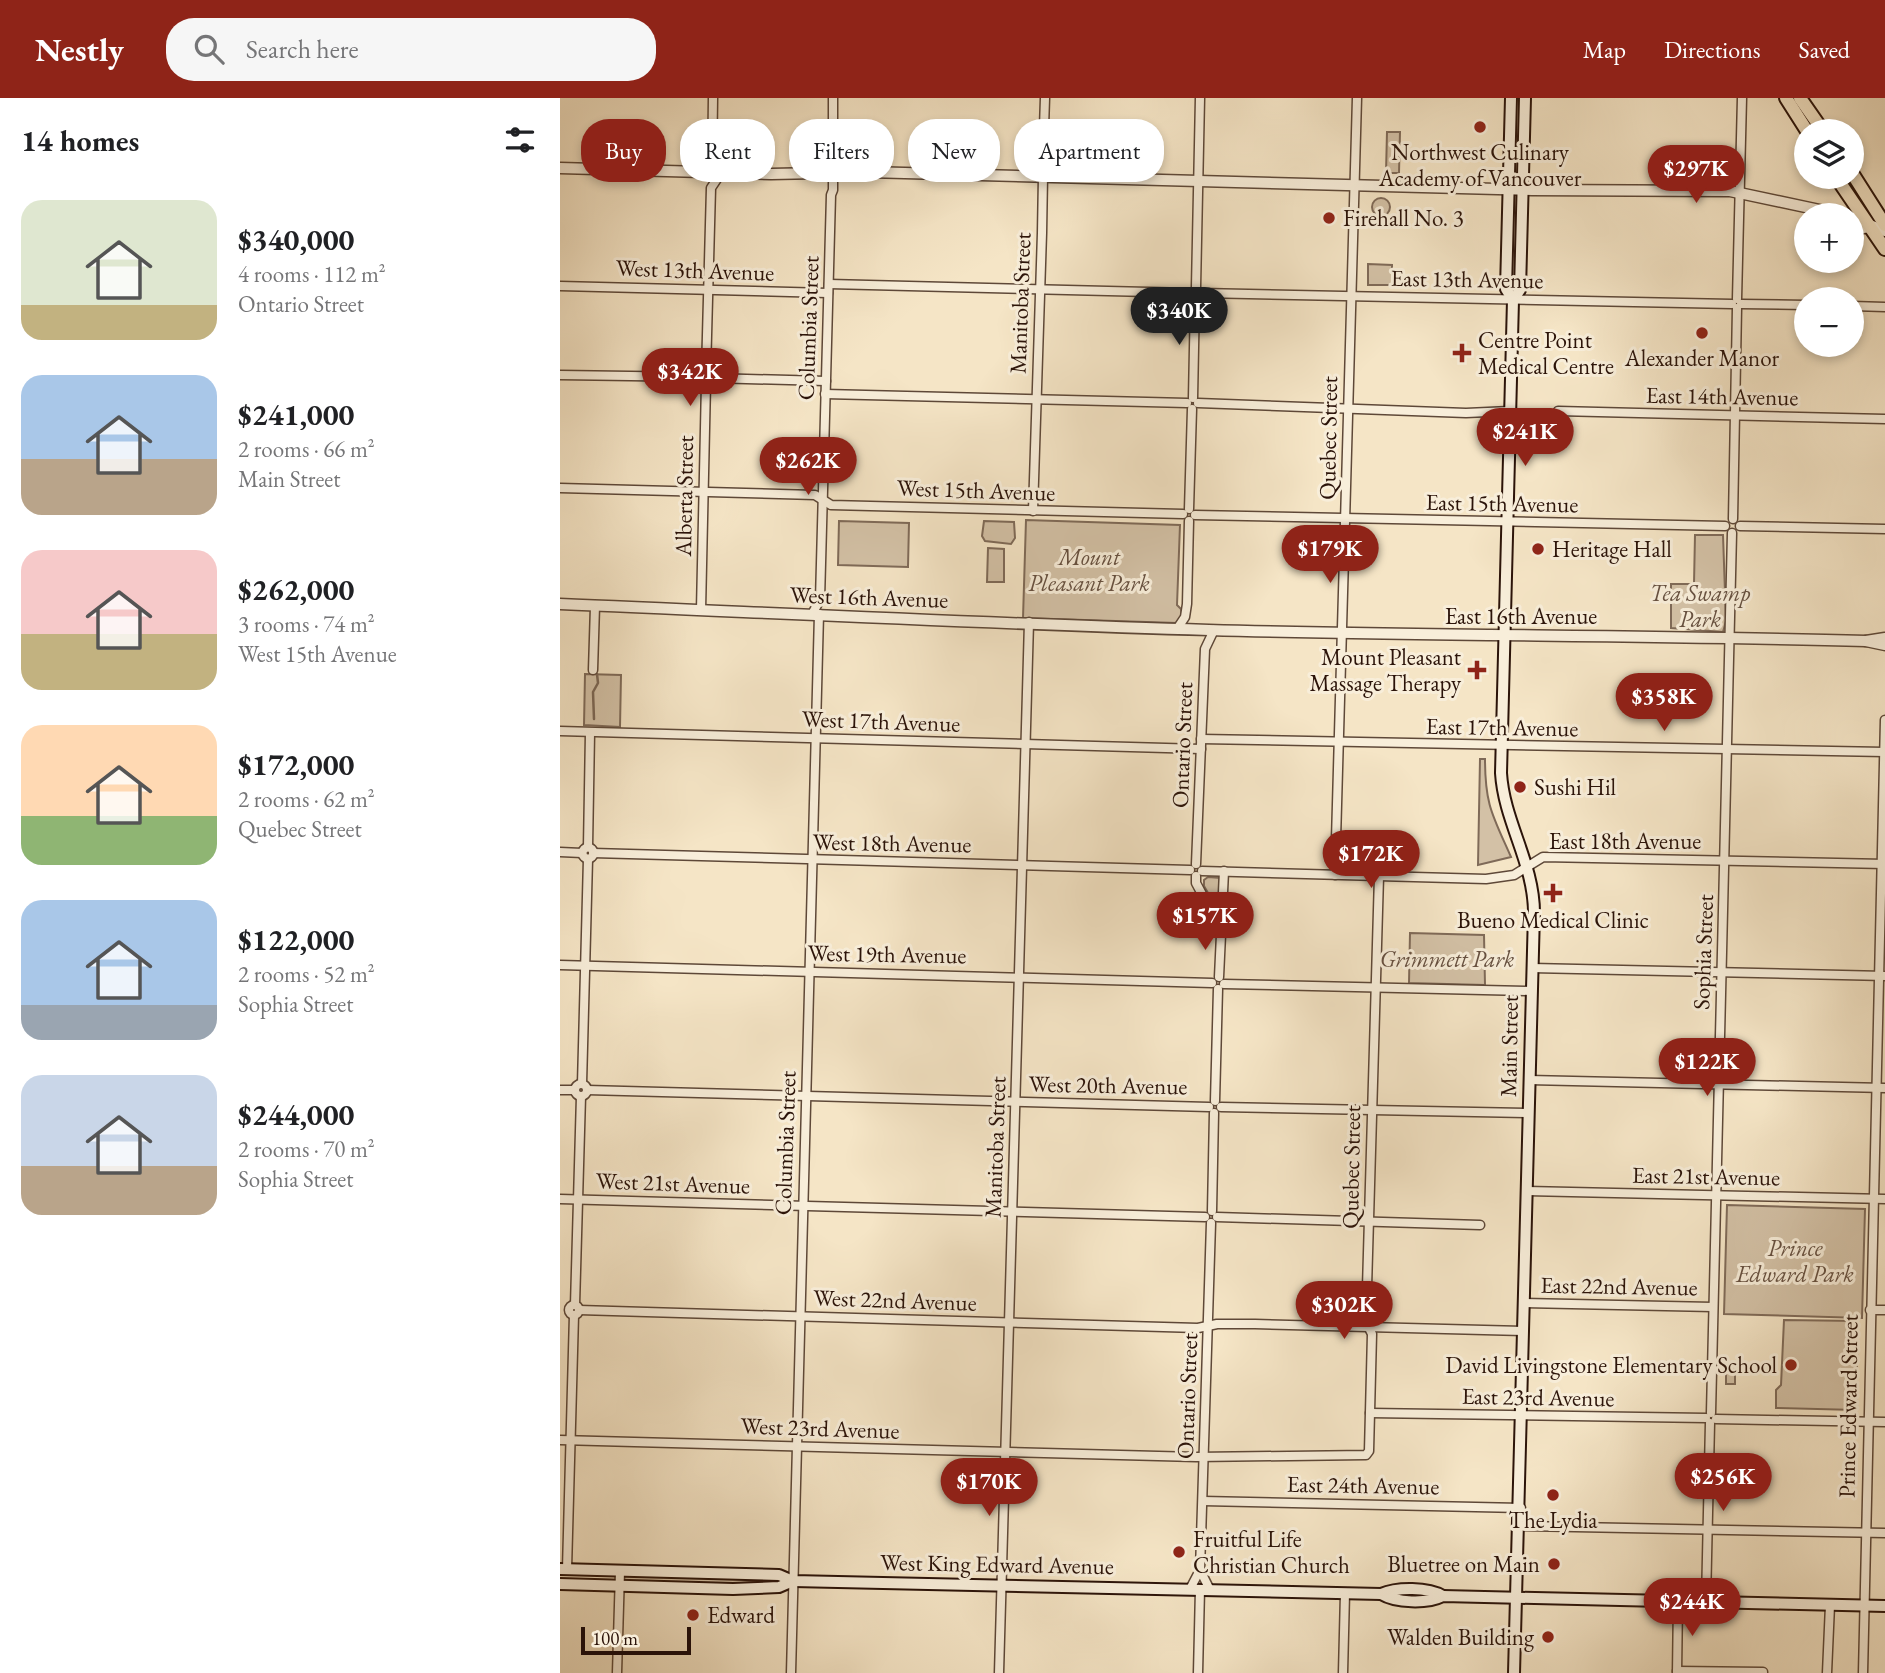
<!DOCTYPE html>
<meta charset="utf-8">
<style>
body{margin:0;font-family:"EB Garamond",serif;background:#f6f6f6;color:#202124;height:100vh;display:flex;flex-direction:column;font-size:26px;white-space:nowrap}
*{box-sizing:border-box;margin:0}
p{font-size:23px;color:#757577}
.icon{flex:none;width:38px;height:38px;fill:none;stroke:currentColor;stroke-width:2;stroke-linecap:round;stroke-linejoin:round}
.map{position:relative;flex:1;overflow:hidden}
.sheet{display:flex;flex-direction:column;background:#fff;width:560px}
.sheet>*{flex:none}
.top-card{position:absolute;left:21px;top:21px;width:665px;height:63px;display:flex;gap:14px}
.fabs{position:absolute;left:1234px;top:21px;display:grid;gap:14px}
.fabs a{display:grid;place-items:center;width:70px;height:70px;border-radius:50%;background:#fff;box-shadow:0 4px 10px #0003;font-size:35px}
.scale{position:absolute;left:21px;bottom:18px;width:110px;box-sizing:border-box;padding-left:7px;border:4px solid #2b1309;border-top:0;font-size:19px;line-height:24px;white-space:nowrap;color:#2b1309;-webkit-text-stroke:5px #f8eeda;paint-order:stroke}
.price{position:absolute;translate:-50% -60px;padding:0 16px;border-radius:24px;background:#8f2418;color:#fff;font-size:23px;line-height:46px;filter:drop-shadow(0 2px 4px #0008)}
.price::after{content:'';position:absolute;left:50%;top:42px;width:21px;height:16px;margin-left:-10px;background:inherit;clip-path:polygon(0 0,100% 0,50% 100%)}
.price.on{background:#222;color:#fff}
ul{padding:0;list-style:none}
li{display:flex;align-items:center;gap:21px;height:175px;padding:0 21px}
li span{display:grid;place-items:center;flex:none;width:196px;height:140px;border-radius:21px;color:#555}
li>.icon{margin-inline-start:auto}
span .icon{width:84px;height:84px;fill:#fffc;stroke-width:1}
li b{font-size:30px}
h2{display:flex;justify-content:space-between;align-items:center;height:84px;padding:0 21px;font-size:30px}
.tag{padding:0 24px;border-radius:28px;background:#fff;box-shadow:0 4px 10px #0003;font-size:24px;line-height:63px}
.tag.on{background:#8f2418;color:#fff}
header{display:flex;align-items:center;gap:42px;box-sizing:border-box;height:98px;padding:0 35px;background:#8f2418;color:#fff}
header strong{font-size:33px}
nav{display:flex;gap:38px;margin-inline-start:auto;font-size:24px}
.search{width:490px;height:63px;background:#f6f6f6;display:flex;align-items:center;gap:18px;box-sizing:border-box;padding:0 24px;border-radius:28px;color:#757577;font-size:26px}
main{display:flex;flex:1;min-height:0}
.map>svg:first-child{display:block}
</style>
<header>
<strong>Nestly</strong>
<div class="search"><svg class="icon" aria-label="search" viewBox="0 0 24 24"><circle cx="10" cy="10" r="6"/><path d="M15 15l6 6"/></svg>Search here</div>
<nav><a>Map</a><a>Directions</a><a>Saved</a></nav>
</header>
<main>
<section class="sheet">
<h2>14 homes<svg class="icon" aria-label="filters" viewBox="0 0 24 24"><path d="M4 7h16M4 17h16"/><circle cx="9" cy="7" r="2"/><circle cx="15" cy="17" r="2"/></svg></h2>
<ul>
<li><span style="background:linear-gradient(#dfe7d0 75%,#c2b280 0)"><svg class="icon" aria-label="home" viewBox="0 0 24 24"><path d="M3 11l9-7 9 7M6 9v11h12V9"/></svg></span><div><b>$340,000</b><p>4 rooms · 112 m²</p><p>Ontario Street</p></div></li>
<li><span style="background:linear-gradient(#a9c7e8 60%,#b9a48a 0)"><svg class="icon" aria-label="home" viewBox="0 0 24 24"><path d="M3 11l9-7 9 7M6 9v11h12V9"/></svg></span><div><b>$241,000</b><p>2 rooms · 66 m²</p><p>Main Street</p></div></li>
<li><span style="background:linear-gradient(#f6c9c9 60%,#c2b280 0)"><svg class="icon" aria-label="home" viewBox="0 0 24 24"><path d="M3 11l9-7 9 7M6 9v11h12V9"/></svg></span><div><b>$262,000</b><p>3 rooms · 74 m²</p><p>West 15th Avenue</p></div></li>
<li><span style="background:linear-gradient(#ffd9b3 65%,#8fb573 0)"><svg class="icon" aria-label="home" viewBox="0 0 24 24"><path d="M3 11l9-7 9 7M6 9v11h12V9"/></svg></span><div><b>$172,000</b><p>2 rooms · 62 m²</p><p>Quebec Street</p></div></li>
<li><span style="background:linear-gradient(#a9c7e8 75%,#9aa5b1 0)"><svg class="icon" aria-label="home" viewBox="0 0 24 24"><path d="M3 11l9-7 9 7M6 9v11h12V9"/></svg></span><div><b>$122,000</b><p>2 rooms · 52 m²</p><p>Sophia Street</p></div></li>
<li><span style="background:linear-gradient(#c9d6e8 65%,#b9a48a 0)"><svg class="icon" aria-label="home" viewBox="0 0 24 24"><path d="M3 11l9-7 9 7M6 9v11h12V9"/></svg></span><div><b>$244,000</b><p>2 rooms · 70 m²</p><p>Sophia Street</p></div></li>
</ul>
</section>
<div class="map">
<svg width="1325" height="1575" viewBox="0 0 1325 1575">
<rect width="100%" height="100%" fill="#f5e5c6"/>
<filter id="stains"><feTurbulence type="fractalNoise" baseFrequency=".00286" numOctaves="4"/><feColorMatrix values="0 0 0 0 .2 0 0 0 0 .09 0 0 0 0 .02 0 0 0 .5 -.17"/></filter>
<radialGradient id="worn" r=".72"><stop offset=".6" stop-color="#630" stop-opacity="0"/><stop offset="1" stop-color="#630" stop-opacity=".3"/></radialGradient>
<!-- green -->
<g fill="#d3c1a6" stroke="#7f6a58" stroke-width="2">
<polygon points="827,34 840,34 839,75 826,75"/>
<circle cx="821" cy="109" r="9"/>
<polygon points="808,166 832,167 832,187 808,187"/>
<polygon points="466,422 620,427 617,507 621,511 622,521 617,525 463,520"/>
<polygon points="279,423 349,425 348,469 278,467"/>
<polygon points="424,423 454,424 455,440 451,446 425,443 422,438"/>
<polygon points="1135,437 1163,437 1166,523 1163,534 1111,530 1111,486 1134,486"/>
<polygon points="428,450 444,451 444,484 427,484"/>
<polygon points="25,576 61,577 60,629 24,627"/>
<path d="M 920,661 L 925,661 C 925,708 933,718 951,759 L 918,767 Z"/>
<polygon points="648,779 661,780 660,816 644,788 644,782"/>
<polygon points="850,835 924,837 925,887 849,885"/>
<polygon points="1167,1107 1305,1111 1302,1220 1164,1216"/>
<polygon points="1224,1222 1298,1223 1296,1312 1216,1310 1216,1292 1221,1287"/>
<rect x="1166" y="1265" width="9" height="21"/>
<polygon points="64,1477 215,1482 170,1486 64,1483"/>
</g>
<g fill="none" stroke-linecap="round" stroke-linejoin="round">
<!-- stream -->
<polyline stroke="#7b6654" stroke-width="2.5" points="34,621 33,594 38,585 37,576"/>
<defs>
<g id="minor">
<polyline points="152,74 153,0"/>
<polyline points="269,186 630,195"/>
<polyline points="0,188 268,195"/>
<polyline points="636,189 640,0"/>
<polyline points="641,195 1172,206"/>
<polyline points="1177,201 1182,0"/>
<polyline points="1181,206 1246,207"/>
<polyline points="1292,208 1325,209"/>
<polyline points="146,274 151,90 161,75"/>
<polyline points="0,277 140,279"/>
<polyline points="151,280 266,283"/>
<polyline points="265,296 627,305"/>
<polyline points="633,300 635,200"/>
<polyline points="638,305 906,315 950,313"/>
<polyline points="998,313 1325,321"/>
<polyline points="0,390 255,397 271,407 623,416"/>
<polyline points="629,411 632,311"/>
<polyline points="473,413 482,135 483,78 480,64 483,59 485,0"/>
<polyline points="635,417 1165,428"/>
<polyline points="1173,421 1177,210"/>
<polyline points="1180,428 1325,431"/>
<polyline points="141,512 146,285"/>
<polyline points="252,516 260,502 271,97 273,92 273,0"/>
<polyline points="617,531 625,519 627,506 629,423"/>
<polyline points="33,572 35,508"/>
<polyline points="0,633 641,651"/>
<polyline points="641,641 1325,654"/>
<polyline points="28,749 30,635"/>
<circle cx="28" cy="755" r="5.5"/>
<polyline points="0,754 22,755"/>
<polyline points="33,755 630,772"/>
<polyline points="636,766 645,551 654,532"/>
<polyline points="642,773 926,781 954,777 983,759 1325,766"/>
<polyline points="775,777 797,0"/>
<polyline points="636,778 636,785 660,830"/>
<polyline points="0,867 652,885"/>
<polyline points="972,870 1325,878"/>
<polyline points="659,879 664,773"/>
<polyline points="664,886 971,893"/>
<polyline points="969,982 1325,990"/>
<circle cx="21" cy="992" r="6"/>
<polyline points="22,986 28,761"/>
<polyline points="0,992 15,992"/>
<polyline points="27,992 649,1009"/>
<polyline points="655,1003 658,891"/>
<polyline points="661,1009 968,1015"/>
<polyline points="967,1093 1325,1101"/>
<polyline points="0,1101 645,1119"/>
<polyline points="652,1113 654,1015"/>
<polyline points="657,1119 920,1127"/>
<polyline points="964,1205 1153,1209"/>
<circle cx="14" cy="1212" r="5"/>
<polyline points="15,1207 21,998"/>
<polyline points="19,1212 638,1230 657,1226 695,1226 963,1233"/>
<polyline points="1310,1212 1325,1212"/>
<polyline points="810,1315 1146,1320"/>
<polyline points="1151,1315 1172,435"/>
<polyline points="1156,1321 1325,1324"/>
<polyline points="0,1342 636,1359 806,1357 809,1353 812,1236 806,1224 819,778"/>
<polyline points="643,1403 961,1410"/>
<polyline points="960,1428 1325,1435"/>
<polyline points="7,1471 14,1217"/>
<polyline points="640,1472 650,1492"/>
<polyline points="630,1491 640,1472 651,1125"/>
<polyline points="1146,1504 1150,1325"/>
<polyline points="1117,1573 1203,1574"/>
<polyline points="57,1575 60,1473"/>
<polyline points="231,1575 259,516"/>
<polyline points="439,1575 469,524"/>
<polyline points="638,1575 640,1491"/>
<polyline points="783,1575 785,1495"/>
<polyline points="1117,1575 1118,1504"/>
<polyline points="1267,1575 1270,1507"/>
<polyline points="1303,1575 1325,622"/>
</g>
<g id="tertiary">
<polyline points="0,70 211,76 307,74 972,92 1170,93 1283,117"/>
<polyline points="1292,120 1325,133"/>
<polyline points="1292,132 1309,129"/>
<path d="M 0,506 C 216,515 433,526 649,532 C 868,538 1087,537 1306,543 L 1325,547"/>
<polyline points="1306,543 1325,540"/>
</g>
<g id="secondary">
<path d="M 951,0 L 946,191 L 953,202 L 941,675 C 944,724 974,765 974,815 L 954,1575"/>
<polyline points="953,202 960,192 965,0"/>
<path d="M 0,1471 L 219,1477 L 233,1483 L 821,1496 C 837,1489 868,1489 883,1498"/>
<polyline points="0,1486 173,1491 219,1489 233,1483"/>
<path d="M 821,1496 C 836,1505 867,1506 883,1498 L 1325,1508"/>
</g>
<g id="primary">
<polyline points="1226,0 1247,33"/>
<polyline points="1240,0 1263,33"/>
<polyline points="1292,75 1325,127"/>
<polyline points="1276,79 1325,151"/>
</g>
</defs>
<!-- minor casing -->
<use href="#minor" stroke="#5e4838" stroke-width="11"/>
<!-- tertiary casing -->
<use href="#tertiary" stroke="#5e4838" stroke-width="13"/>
<!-- secondary casing -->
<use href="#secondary" stroke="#2b1309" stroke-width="14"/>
<!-- primary casing -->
<use href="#primary" stroke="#2b1309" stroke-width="16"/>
<!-- minor -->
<use href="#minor" stroke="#f8eeda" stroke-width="8"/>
<!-- tertiary -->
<use href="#tertiary" stroke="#f8eeda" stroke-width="10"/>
<!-- secondary -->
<use href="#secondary" stroke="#f8eeda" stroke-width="10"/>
<!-- primary -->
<use href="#primary" stroke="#f5e5c6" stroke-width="12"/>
</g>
<!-- markers -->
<g fill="#8f2418" stroke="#f8eeda" stroke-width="2.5">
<circle cx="920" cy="29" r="7"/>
<circle cx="769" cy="120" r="7"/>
<circle cx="1142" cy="235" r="7"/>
<path d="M898.5 244.5h7v7h7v7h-7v7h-7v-7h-7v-7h7z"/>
<circle cx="978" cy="451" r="7"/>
<path d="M913.5 561.5h7v7h7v7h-7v7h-7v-7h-7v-7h7z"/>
<circle cx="960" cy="689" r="7"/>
<path d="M989.5 784.5h7v7h7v7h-7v7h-7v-7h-7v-7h7z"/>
<circle cx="1231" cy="1267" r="7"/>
<circle cx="993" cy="1397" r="7"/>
<circle cx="619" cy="1454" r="7"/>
<circle cx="994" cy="1466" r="7"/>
<circle cx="133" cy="1517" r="7"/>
<circle cx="988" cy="1539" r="7"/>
</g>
<g text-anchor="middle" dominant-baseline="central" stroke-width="6" stroke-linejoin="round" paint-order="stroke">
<!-- poi labels -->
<g font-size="23" fill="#2b1309" stroke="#f8eeda" text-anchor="start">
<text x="920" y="54" text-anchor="middle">Northwest Culinary<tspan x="920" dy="26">Academy of Vancouver</tspan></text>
<text x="783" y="120">Firehall No. 3</text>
<text x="918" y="242">Centre Point<tspan x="918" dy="26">Medical Centre</tspan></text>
<text x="1142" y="260" text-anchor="middle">Alexander Manor</text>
<text x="992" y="451">Heritage Hall</text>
<text x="901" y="559" text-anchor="end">Mount Pleasant<tspan x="901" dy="26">Massage Therapy</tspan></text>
<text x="974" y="689">Sushi Hil</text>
<text x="993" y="822" text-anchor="middle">Bueno Medical Clinic</text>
<text x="1217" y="1267" text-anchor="end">David Livingstone Elementary School</text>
<text x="993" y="1422" text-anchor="middle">The Lydia</text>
<text x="633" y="1441">Fruitful Life<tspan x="633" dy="26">Christian Church</tspan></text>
<text x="980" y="1466" text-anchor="end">Bluetree on Main</text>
<text x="147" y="1517">Edward</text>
<text x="974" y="1539" text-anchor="end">Walden Building</text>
</g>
<!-- street labels -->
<g font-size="23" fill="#2b1309" stroke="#f8eeda">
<text transform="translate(135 172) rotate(2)">West 13th Avenue</text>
<text transform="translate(907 181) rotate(1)">East 13th Avenue</text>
<text transform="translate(460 205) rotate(-88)">Manitoba Street</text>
<text transform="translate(248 230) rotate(-88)">Columbia Street</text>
<text transform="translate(1162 298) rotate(1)">East 14th Avenue</text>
<text transform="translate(768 340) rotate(-89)">Quebec Street</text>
<text transform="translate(416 392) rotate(2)">West 15th Avenue</text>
<text transform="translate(124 398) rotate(-89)">Alberta Street</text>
<text transform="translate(942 405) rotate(1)">East 15th Avenue</text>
<text transform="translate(309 499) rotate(2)">West 16th Avenue</text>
<text x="961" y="518">East 16th Avenue</text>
<text transform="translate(321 623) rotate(2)">West 17th Avenue</text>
<text transform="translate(942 629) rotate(1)">East 17th Avenue</text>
<text transform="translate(622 647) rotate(-88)">Ontario Street</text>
<text x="1065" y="743">East 18th Avenue</text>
<text transform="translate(332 745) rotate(1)">West 18th Avenue</text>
<text transform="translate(1143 854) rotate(-88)">Sophia Street</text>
<text transform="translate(327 856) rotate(1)">West 19th Avenue</text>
<text transform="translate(949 948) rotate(-89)">Main Street</text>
<text transform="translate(548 987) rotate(1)">West 20th Avenue</text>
<text transform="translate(225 1045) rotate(-88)">Columbia Street</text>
<text transform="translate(435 1049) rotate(-88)">Manitoba Street</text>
<text transform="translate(791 1069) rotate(-89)">Quebec Street</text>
<text transform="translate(1146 1078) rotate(1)">East 21st Avenue</text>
<text transform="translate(113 1085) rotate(2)">West 21st Avenue</text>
<text transform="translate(1059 1188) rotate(1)">East 22nd Avenue</text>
<text transform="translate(335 1202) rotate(2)">West 22nd Avenue</text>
<text transform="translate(627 1298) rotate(-88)">Ontario Street</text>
<text transform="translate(978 1299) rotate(1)">East 23rd Avenue</text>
<text transform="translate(1288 1308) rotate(-89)">Prince Edward Street</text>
<text transform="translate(260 1330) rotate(2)">West 23rd Avenue</text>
<text transform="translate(803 1387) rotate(1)">East 24th Avenue</text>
<text transform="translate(437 1466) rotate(1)">West King Edward Avenue</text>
</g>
<!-- park labels -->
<g font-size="23" font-style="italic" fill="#665040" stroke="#f8eeda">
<text x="529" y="459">Mount<tspan x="529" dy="26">Pleasant Park</tspan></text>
<text x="1140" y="495">Tea Swamp<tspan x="1140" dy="26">Park</tspan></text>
<text x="887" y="861">Grimmett Park</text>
<text x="1235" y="1150">Prince<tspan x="1235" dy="26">Edward Park</tspan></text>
</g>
</g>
<rect width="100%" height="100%" filter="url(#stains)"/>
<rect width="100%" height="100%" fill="url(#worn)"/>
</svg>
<div class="fabs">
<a><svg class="icon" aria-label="layers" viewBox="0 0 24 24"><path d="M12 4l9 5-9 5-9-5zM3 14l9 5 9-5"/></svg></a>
<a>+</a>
<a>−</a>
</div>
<div class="scale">100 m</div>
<b class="price" style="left:1136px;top:107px">$297K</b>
<b class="price on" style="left:619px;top:249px">$340K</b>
<b class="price" style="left:130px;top:310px">$342K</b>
<b class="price" style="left:965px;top:370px">$241K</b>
<b class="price" style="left:248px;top:399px">$262K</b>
<b class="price" style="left:770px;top:487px">$179K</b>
<b class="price" style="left:1104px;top:635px">$358K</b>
<b class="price" style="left:811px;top:792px">$172K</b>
<b class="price" style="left:645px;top:854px">$157K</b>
<b class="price" style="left:1147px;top:1000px">$122K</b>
<b class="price" style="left:784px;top:1243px">$302K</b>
<b class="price" style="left:1163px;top:1415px">$256K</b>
<b class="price" style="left:429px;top:1420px">$170K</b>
<b class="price" style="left:1132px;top:1540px">$244K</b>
<div class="top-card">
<a class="tag on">Buy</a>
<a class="tag">Rent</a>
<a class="tag">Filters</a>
<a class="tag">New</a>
<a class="tag">Apartment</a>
</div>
</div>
</main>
